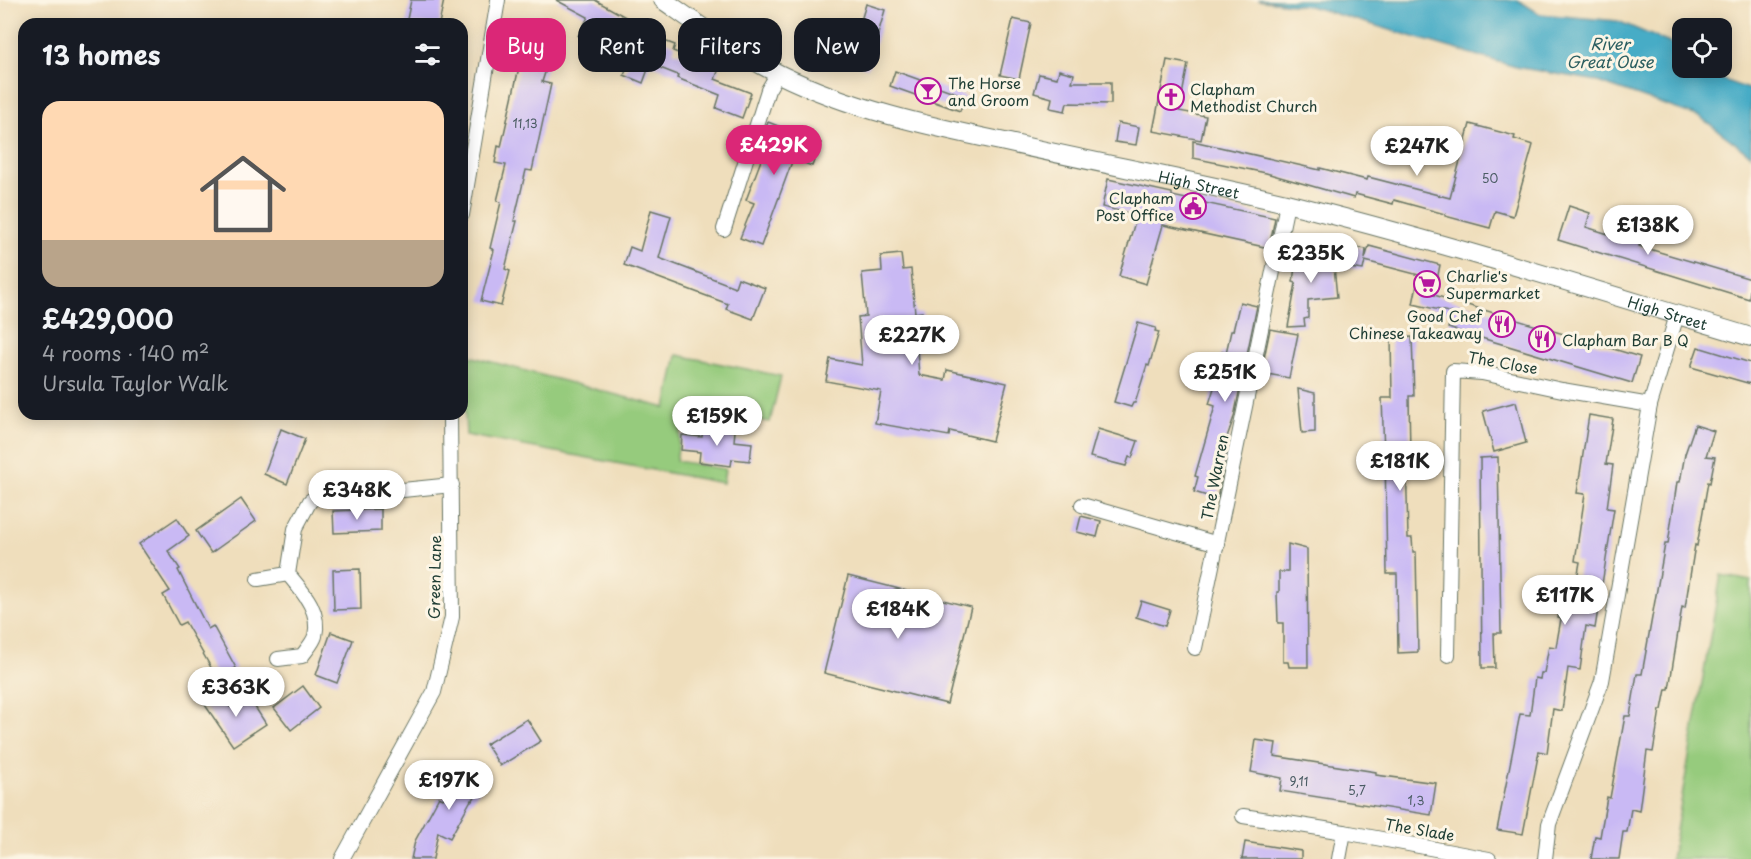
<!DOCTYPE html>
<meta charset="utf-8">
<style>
body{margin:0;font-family:"Playpen Sans",sans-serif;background:#20242c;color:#f1f3f6;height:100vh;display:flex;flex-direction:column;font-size:22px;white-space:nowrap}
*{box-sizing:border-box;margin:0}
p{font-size:20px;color:#9ea1a6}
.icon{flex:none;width:33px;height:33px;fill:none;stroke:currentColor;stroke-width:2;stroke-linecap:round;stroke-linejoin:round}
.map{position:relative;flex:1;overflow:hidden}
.side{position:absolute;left:18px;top:18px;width:450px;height:402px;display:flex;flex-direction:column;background:#171b24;border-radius:18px;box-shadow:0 3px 15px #0003}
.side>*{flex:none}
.banner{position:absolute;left:486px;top:18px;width:570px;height:54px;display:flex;gap:12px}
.buttons{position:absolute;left:1672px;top:18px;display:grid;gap:12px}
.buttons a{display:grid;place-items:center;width:60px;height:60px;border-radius:12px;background:#171b24;box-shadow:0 3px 15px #0003;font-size:30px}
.price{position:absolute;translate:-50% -51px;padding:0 14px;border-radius:21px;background:#fff;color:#222;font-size:20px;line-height:39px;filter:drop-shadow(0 2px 3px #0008)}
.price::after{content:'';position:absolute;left:50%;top:36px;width:18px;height:14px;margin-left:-9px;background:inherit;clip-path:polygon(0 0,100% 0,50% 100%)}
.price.active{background:#db2777;color:#fff}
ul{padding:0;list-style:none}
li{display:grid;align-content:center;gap:12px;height:318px;padding:0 24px}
li span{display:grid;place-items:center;height:186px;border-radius:18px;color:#555}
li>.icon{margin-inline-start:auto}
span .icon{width:108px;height:108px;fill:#fffc;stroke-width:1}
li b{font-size:26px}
h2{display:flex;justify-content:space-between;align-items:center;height:72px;padding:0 24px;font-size:26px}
.pill{padding:0 21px;border-radius:18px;background:#171b24;box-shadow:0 3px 15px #0003;font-size:21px;line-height:54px}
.pill.active{background:#db2777;color:#fff}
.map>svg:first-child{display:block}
</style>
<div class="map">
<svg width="1751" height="859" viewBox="0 0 1751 859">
<rect width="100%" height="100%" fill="#fcf5e5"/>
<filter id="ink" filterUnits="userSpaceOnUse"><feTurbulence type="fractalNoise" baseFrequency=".0167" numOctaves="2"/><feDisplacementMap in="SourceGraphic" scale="12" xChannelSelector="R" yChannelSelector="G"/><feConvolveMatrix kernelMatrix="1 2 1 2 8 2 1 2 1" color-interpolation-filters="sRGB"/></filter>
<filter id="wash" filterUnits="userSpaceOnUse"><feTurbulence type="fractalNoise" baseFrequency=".008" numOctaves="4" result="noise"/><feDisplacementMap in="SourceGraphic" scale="24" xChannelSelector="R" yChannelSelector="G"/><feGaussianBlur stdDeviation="1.35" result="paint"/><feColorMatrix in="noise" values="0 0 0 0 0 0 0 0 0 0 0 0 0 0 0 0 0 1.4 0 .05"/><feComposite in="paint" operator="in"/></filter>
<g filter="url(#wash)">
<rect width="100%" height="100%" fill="#efdebc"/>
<!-- green -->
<g fill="#96cb7d" stroke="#5a8458" stroke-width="1.5">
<polygon points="462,354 666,408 677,355 781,376 770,422 684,411 676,461 725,469 723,483 466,435"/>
<polygon points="1721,575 1751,581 1751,859 1671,859"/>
</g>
<!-- water -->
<polygon fill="#47acc6" stroke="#33747d" stroke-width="1.5" points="1258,0 1518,0 1540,14 1618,21 1679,47 1683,51 1683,68 1697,68 1701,72 1751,90 1751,155 1700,117 1592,80 1516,67 1309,6"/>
<g id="blocks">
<!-- building -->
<g fill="#c9b9f4">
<polygon points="411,0 444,0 439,24 406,24"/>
<polygon points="556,0 595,0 640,25 637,31 675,45 673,51 719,69 715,79 751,93 742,118 716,108 720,95 677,78 678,75 650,64 643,83 624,75 629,64 578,36 588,17"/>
<polygon points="866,4 885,10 868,68 830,57 829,61 801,53 808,30 854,44"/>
<polygon points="1013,19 1031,23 1019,79 1000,75"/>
<polygon points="523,45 551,54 542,82 551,84 532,171 526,170 514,221 517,221 505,269 510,271 501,306 481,301 494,250 490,248 501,202 497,201 506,165 495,163 498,146 501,147 520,63 517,62"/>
<polygon points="1167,60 1188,64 1179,111 1206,116 1201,140 1153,131"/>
<polygon points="1059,70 1074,74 1072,82 1111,82 1111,104 1067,103 1065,111 1050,108 1052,98 1034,93 1039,74 1057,78"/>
<polygon points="895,71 965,96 960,111 890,86"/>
<polygon points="768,122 821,143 812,166 793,159 761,246 740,238 754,203 746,200 766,147 760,145"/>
<polygon points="1118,123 1139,127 1136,145 1115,142"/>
<polygon points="1470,124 1515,136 1514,139 1533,145 1513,216 1495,211 1490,228 1445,216 1445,214 1394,200 1393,204 1355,194 1354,198 1266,173 1193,158 1193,141 1320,170 1320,168 1367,180 1368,177 1450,198"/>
<polygon points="1108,179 1172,193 1172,196 1275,218 1269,248 1163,225 1146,284 1119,276 1137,215 1102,207"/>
<polygon points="1569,206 1590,213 1586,227 1627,240 1629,234 1642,238 1639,246 1751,279 1749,299 1558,240"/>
<polygon points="651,210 671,216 659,258 735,287 738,278 765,288 753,319 726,309 728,304 624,265 630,247 640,251"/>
<polygon points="1340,245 1366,249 1365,259 1369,246 1440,265 1434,295 1640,357 1632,383 1448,328 1453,313 1413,304 1419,275 1365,261 1363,270 1337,266"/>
<polygon points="1297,251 1333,256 1337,297 1308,300 1308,318 1304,319 1305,326 1288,327 1296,283 1293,282"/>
<polygon points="901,254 903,270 911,269 915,313 922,312 924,336 916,336 919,375 945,380 947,370 1007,383 992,441 950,431 949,436 875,423 881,391 826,381 830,359 862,365 858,317 866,316 862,273 882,271 881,256"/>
<polygon points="1240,302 1257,306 1234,417 1227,437 1229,438 1217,499 1194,492 1198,477 1195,476 1215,406 1209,404 1214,388 1213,387 1222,352 1226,353 1231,331 1233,331"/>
<polygon points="1138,323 1156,328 1155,331 1159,332 1149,366 1147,365 1135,403 1133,403 1131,407 1114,402"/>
<polygon points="1270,329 1298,334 1289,378 1261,373"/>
<polygon points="1412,337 1414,396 1409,396 1410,453 1406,453 1408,538 1412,538 1413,552 1416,552 1418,652 1398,653 1397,574 1387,574 1385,453 1384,453 1382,398 1392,398 1391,338"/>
<polygon points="1698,347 1751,363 1751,384 1691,367"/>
<polygon points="1298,389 1315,393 1315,432 1302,433"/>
<polygon points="1516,402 1526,443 1494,452 1483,411"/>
<polygon points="1589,415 1613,419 1606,464 1613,465 1607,508 1614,509 1595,628 1586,626 1580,670 1568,668 1562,711 1553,709 1547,753 1539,751 1523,834 1497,830 1520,714 1530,715 1535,678 1540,679 1541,673 1544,673 1549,646 1556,647 1561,619 1558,618 1560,605 1571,606 1575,590 1580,562 1575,561 1585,494 1577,493"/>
<polygon points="1695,425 1714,431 1706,456 1715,457 1710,483 1708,482 1697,546 1695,545 1685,608 1682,607 1669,689 1666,689 1662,710 1660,710 1653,752 1647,751 1639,811 1631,809 1627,832 1623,832 1619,859 1591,859 1595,836 1600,837 1607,797 1610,798 1625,716 1630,716 1637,674 1642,674 1665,544 1668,544 1677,482 1680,482 1685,454"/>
<polygon points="703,428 735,431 734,441 752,443 750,461 732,459 731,466 699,462 700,452 681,450 682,435 702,437"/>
<polygon points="281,429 305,439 287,484 264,474"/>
<polygon points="1098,429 1138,441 1132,458 1129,457 1126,466 1090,457"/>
<polygon points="1498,457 1501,633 1494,633 1495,668 1482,668 1480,458"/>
<polygon points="241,499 256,521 211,553 196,531"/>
<polygon points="381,509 381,531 334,533 333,511"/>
<polygon points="1081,516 1101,521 1097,537 1077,532"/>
<polygon points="177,518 189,536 168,551 180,569 178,570 208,629 213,626 236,668 217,678 185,622 179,625 163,595 170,591 139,544"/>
<polygon points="1288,544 1307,549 1308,667 1289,667 1288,662 1283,662 1283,623 1278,623 1277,592 1279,592 1279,572 1288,572"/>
<polygon points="360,569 361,609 334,610 333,570"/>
<polygon points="848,576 971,607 947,704 824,673"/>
<polygon points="1141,601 1170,610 1165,626 1136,617"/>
<polygon points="331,632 353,640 337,683 316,675"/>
<polygon points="303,686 319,708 291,730 274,708"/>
<polygon points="221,694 230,707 248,696 266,724 233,746 205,705"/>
<polygon points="527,719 541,741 500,766 486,744"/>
<polygon points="1256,740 1276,743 1274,756 1376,772 1376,775 1436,783 1431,815 1280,791 1282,778 1251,772"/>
<polygon points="468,762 489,776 472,801 471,800 450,838 438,832 433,859 411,859 415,841 439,797 443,799"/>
<polygon points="1245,842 1301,851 1301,859 1242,859"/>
</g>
</g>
</g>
<g filter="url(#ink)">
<use href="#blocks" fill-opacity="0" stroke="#687564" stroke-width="1.5"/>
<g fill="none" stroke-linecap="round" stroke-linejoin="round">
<defs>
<g id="minor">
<polyline points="462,215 498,0"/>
<polyline points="724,229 768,90 778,73"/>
<polyline points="1082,505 1218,544"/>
<polyline points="288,574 295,529 310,501 337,484 365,480 393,491 452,485"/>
<polyline points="258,579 288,574"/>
<polyline points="1195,648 1287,204"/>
<polyline points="1448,655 1453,371 1482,373 1562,390 1650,405"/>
<path d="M 278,659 L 302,656 C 306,650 313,643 315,636 C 321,611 303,592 288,574"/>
<polyline points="1243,816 1344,832 1339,859"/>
<polyline points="1344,832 1489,859"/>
<polyline points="342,859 434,692 452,617 450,414"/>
<polyline points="1545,859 1549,824 1602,681 1650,405 1677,315"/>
</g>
<g id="tertiary">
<path id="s1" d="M 663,0 C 700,26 738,54 779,74 C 850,109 928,126 1005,142 C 1098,163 1193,181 1286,203 C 1443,242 1597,291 1751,337"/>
</g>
</defs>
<!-- minor casing -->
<use href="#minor" stroke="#687564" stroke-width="16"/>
<!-- tertiary casing -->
<use href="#tertiary" stroke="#687564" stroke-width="20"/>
<!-- minor -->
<use href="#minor" stroke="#fff" stroke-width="14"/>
<!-- tertiary -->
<use href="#tertiary" stroke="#fff" stroke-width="18"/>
</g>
</g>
<!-- icons -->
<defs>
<symbol id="bar-ring" viewBox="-11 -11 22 22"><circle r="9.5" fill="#fcf5e5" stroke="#b5179e" stroke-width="1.5"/><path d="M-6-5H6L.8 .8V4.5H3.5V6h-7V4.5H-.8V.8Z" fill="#b5179e"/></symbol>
<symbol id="church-ring" viewBox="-11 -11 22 22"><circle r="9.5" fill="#fcf5e5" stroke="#b5179e" stroke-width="1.5"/><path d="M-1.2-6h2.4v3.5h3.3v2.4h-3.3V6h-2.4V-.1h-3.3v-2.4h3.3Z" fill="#b5179e"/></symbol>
<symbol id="civic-ring" viewBox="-11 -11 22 22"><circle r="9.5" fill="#fcf5e5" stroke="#b5179e" stroke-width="1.5"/><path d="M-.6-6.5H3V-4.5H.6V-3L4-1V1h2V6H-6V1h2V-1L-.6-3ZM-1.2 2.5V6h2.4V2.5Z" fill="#b5179e"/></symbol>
<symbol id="supermarket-ring" viewBox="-11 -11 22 22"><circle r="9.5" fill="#fcf5e5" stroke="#b5179e" stroke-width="1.5"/><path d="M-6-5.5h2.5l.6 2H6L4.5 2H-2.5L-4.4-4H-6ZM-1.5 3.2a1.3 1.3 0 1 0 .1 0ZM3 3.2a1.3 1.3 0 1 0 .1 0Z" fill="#b5179e"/></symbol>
<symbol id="restaurant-ring" viewBox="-11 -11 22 22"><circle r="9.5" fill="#fcf5e5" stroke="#b5179e" stroke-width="1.5"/><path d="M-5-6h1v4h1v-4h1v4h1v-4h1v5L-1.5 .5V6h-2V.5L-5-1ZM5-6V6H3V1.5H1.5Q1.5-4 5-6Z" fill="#b5179e"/></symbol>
</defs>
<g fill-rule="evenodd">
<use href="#bar-ring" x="913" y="76" width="30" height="30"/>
<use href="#church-ring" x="1156" y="82" width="30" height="30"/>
<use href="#civic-ring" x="1178" y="191" width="30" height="30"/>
<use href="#supermarket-ring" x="1412" y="269" width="30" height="30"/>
<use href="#restaurant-ring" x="1487" y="309" width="30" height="30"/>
<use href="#restaurant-ring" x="1527" y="324" width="30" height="30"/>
</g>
<g text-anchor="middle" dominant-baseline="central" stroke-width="6" stroke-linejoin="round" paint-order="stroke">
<!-- number labels -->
<g font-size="12" fill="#4a5c64">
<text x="525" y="123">11,13</text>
<text x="1490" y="178">50</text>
<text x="1299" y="781">9,11</text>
<text x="1357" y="790">5,7</text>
<text x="1416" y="800">1,3</text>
</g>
<!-- poi labels -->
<g font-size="15" fill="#1f3d34" stroke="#fcf5e5" text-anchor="start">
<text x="948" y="82">The Horse<tspan x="948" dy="17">and Groom</tspan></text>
<text x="1190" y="88">Clapham<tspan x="1190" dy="17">Methodist Church</tspan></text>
<text x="1174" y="197" text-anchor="end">Clapham<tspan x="1174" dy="17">Post Office</tspan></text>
<text x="1446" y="275">Charlie's<tspan x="1446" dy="17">Supermarket</tspan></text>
<text x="1482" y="315" text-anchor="end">Good Chef<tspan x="1482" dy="17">Chinese Takeaway</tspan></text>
<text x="1562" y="339">Clapham Bar B Q</text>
</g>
<!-- street labels -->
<g font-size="15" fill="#1f3d34" stroke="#fcf5e5">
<text stroke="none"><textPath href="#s1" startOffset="573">High Street</textPath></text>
<text stroke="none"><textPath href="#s1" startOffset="1059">High Street</textPath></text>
<text transform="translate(1503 362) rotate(10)">The Close</text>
<text transform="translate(1214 477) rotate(-79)">The Warren</text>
<text transform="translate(434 577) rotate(-89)">Green Lane</text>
<text transform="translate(1420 829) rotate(10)">The Slade</text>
</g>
<!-- water labels -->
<g font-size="16" font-style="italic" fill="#2b5e60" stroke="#fcf5e5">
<text x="1610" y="43">River<tspan x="1610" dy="18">Great Ouse</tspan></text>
</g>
</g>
</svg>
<div class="buttons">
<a><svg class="icon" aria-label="locate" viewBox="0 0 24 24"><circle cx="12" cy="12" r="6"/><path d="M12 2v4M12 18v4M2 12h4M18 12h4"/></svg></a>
</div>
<b class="price active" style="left:774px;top:176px">£429K</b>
<b class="price" style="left:1417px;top:177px">£247K</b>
<b class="price" style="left:1648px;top:256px">£138K</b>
<b class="price" style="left:1311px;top:284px">£235K</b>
<b class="price" style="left:912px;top:366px">£227K</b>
<b class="price" style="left:1225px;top:403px">£251K</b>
<b class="price" style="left:717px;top:447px">£159K</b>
<b class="price" style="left:1400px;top:492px">£181K</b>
<b class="price" style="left:357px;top:521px">£348K</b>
<b class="price" style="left:1565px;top:626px">£117K</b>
<b class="price" style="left:898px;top:640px">£184K</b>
<b class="price" style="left:236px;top:718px">£363K</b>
<b class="price" style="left:449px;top:811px">£197K</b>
<div class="banner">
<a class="pill active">Buy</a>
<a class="pill">Rent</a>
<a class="pill">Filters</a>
<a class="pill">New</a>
</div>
<section class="side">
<h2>13 homes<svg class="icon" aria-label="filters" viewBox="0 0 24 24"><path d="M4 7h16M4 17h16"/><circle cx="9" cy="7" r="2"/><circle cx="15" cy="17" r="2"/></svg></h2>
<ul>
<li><span style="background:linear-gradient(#ffd9b3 75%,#b9a48a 0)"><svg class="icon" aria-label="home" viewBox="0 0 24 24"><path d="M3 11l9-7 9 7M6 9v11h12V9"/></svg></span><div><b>£429,000</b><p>4 rooms · 140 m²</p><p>Ursula Taylor Walk</p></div></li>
</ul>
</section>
</div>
